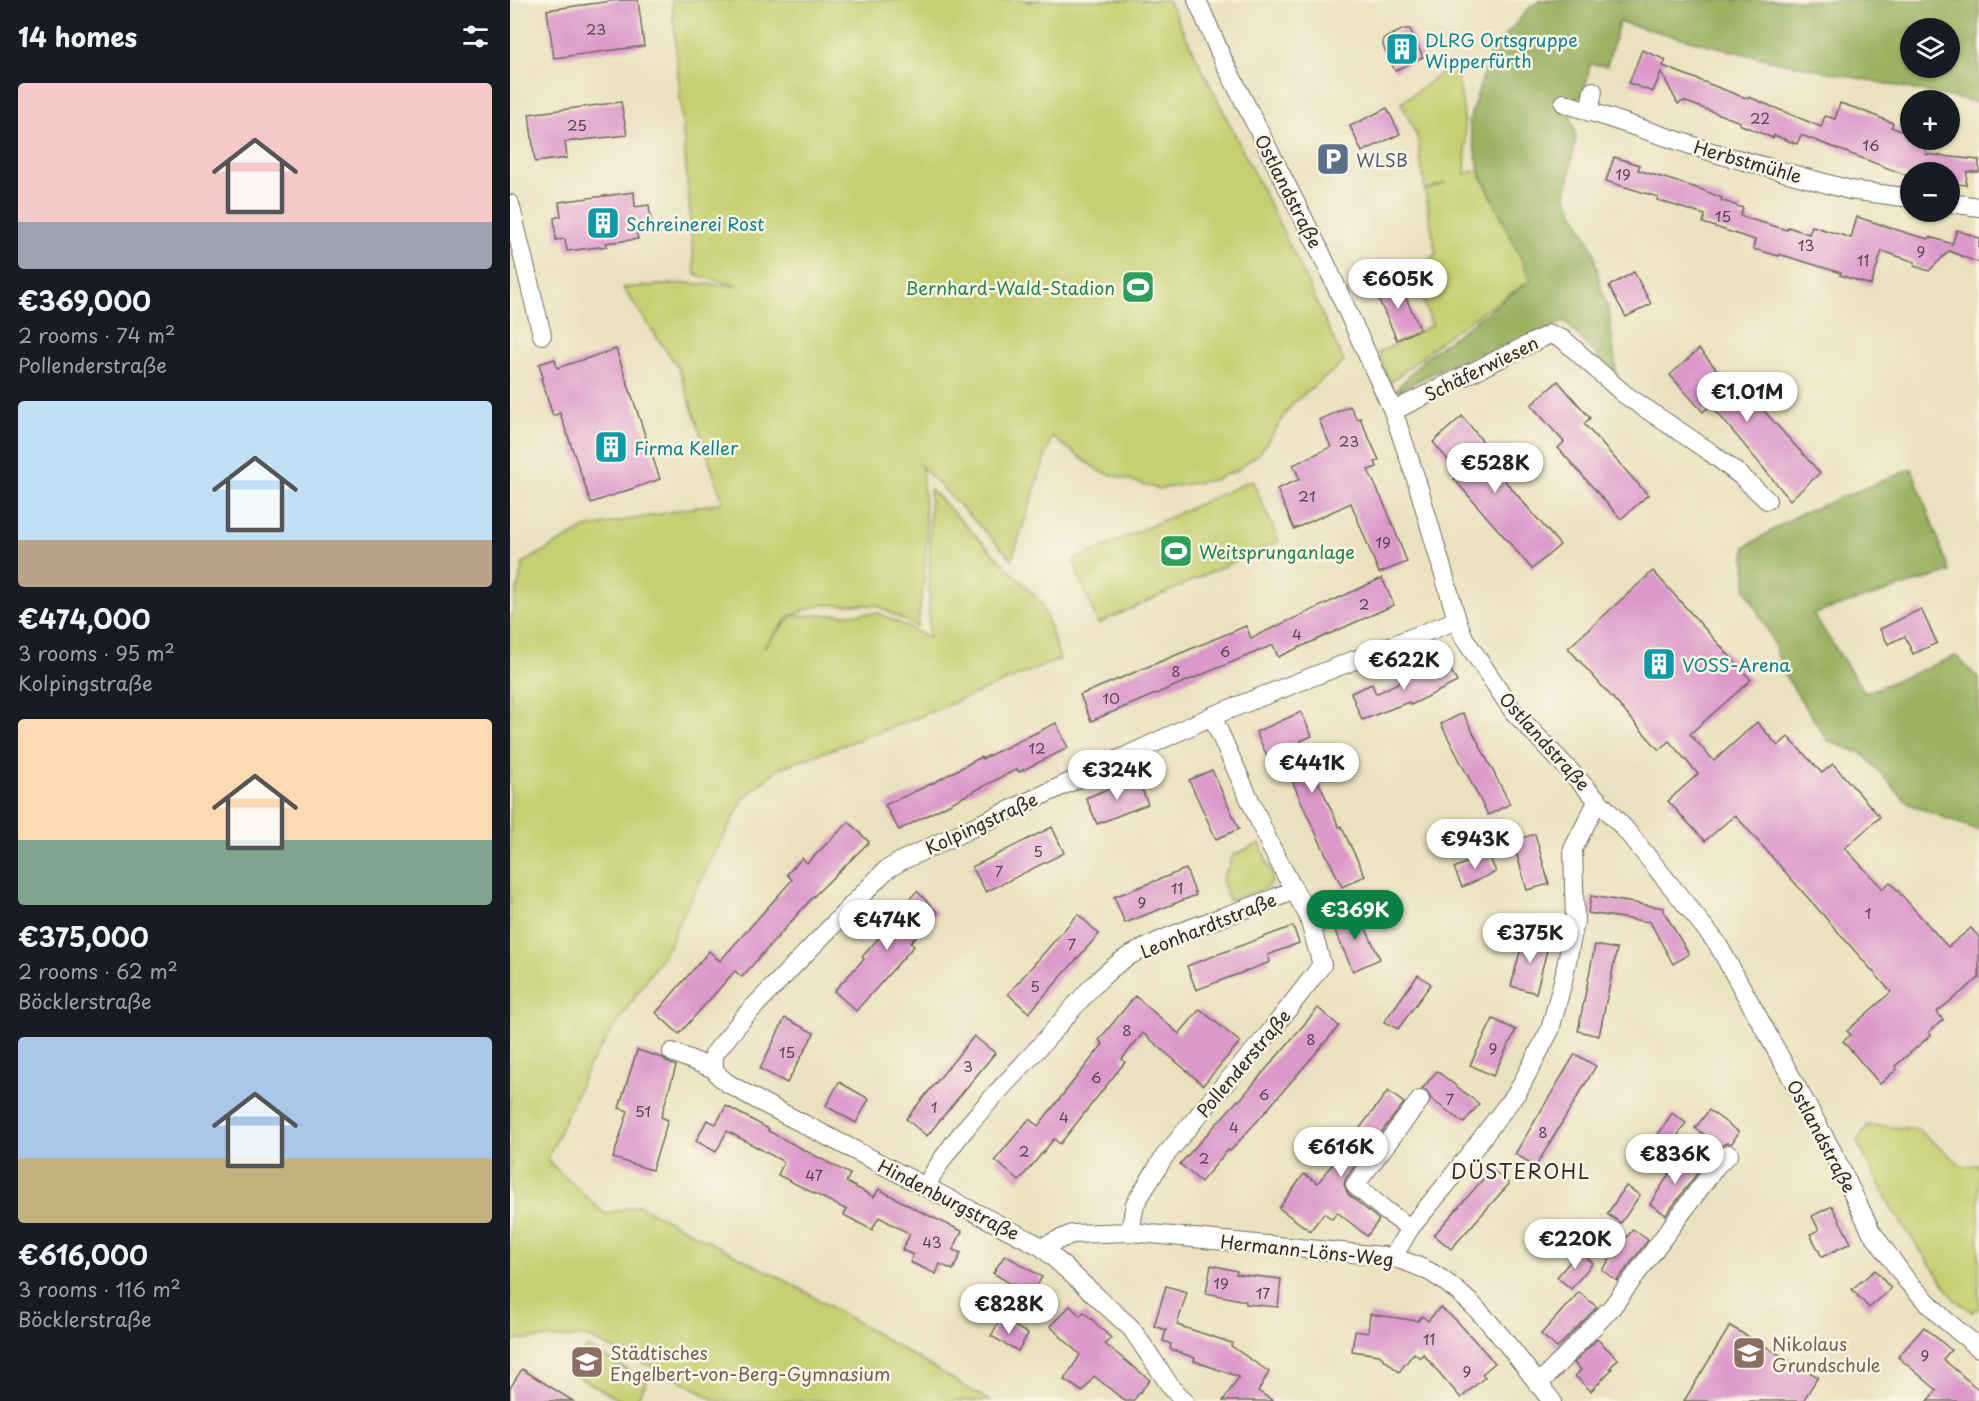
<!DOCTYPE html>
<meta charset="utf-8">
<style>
body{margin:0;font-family:"Playpen Sans",sans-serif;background:#242831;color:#f1f3f6;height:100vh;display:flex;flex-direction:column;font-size:22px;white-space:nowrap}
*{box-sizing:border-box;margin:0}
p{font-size:20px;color:#9ea1a6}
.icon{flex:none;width:33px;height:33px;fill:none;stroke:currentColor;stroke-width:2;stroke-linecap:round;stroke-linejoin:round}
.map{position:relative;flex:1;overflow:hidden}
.drawer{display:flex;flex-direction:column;background:#171b24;width:510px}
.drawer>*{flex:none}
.tools{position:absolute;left:1390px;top:18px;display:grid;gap:12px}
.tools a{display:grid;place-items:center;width:60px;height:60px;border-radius:50%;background:#171b24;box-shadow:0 2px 4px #0004;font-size:30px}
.price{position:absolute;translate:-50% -51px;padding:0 14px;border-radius:21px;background:#fff;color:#222;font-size:20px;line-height:39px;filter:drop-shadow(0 2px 3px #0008)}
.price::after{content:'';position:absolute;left:50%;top:36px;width:18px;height:14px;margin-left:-9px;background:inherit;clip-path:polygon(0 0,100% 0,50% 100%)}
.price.current{background:#0b8043;color:#fff}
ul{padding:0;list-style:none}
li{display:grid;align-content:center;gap:12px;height:318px;padding:0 18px}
li span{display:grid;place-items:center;height:186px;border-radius:6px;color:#555}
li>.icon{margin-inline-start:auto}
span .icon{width:108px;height:108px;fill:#fffc;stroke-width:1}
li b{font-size:26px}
h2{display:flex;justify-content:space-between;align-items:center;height:72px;padding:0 18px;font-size:26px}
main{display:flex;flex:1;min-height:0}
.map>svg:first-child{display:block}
</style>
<main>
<section class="drawer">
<h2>14 homes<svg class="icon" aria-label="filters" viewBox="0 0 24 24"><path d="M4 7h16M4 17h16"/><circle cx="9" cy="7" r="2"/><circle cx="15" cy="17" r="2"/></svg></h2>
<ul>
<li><span style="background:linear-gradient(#f6c9c9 75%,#9aa5b1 0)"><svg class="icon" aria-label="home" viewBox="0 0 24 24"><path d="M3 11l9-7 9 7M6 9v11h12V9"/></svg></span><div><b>€369,000</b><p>2 rooms · 74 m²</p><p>Pollenderstraße</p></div></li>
<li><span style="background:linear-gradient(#bfe0f5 75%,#b9a48a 0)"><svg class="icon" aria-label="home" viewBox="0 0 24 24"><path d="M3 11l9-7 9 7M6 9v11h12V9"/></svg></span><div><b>€474,000</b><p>3 rooms · 95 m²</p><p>Kolpingstraße</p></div></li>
<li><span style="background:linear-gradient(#ffd9b3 65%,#7fa58c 0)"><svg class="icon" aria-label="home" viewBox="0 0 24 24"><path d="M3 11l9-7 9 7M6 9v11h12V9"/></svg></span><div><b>€375,000</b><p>2 rooms · 62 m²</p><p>Böcklerstraße</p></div></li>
<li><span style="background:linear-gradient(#a9c7e8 65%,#c2b280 0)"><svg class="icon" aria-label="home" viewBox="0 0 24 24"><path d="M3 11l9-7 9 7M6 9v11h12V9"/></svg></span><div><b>€616,000</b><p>3 rooms · 116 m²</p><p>Böcklerstraße</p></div></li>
</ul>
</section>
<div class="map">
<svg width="1469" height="1401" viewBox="0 0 1469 1401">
<rect width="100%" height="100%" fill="#fcf5e5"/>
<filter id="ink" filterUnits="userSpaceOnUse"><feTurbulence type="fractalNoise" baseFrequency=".0167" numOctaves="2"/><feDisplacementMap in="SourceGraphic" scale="12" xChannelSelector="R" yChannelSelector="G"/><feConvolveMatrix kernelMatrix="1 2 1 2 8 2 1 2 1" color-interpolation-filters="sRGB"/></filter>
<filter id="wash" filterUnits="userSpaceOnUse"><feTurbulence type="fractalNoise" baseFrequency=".008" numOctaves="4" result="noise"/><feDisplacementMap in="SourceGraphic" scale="24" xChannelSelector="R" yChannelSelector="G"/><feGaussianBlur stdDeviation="1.35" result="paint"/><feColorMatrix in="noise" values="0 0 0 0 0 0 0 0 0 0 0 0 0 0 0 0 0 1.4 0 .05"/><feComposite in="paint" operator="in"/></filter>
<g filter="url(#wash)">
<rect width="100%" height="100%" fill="#eae1be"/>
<!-- green -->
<g fill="#c4d072" stroke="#787e4e" stroke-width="1.5">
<path d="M 162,0 L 523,0 L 517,3 L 527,0 L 658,0 L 787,260 L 834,362 L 782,404 L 750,453 L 727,470 L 704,480 L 648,489 L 589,471 L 542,437 L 502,559 L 409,464 L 412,467 C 413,492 417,518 416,543 C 415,571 412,599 407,627 L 366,605 L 312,605 L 279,616 L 254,647 L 282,616 L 369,613 L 419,638 L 420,489 L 532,603 L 550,659 L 396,722 L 268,769 L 234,798 L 169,922 L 159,946 L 78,1067 L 37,1160 L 95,1214 L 128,1205 L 282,1284 L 480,1401 L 206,1401 L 167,1378 L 77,1337 L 10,1339 L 0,1343 L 0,622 L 13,563 L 75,528 L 213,502 L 169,369 L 113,288 L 176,283 L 228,286 L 185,275 Z"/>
<path d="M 943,65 C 955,96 957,141 955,174 L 968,170 L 1022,279 L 938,335 L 880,383 L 868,353 L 922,325 L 903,272 L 926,254 L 915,191 L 937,182 L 915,190 L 907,136 L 891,103 Z"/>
<polygon points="742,480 769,541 588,624 563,561"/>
<polygon points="750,843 761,873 762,882 756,888 719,901 712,881 723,855"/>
<polygon points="1358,1125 1407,1129 1453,1166 1469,1165 1469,1308 1463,1312 1445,1300 1384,1212 1347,1141"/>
<polygon points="77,1347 137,1381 126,1401 111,1401 62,1373"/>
</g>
<!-- forest -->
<g fill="#9bb264" stroke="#636e48" stroke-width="1.5" fill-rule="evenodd">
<path d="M 1031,0 L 1469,0 L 1469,103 L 1251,58 L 1109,22 L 1097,66 L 1080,64 L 1074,93 L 1058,108 L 1066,137 L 1056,195 L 1083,249 L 1091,289 L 1099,312 L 1108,384 L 1089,358 L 1055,321 L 1018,338 L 940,364 L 882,394 L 916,357 L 1021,280 L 969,169 L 959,121 L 980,53 L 1019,8 ZM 1401,28 L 1440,28 L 1440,68 L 1401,68 Z"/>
<polygon points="1402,469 1440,572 1303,614 1355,693 1446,656 1469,679 1469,831 1399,804 1353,754 1318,741 1276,677 1260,635 1236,590 1235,547 1286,516"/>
</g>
<g id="blocks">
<!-- building -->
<g fill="#db98ca">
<polygon points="109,0 128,0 134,46 44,58 37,10"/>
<polygon points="894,29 900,29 913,57 885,71 873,46 873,39"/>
<polygon points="1132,50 1156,60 1153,66 1238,99 1239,97 1311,127 1315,116 1325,119 1330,103 1348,109 1383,123 1381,127 1401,135 1401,140 1412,140 1409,145 1417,148 1415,154 1469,160 1469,172 1457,172 1456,185 1440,183 1440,172 1401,172 1401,177 1291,135 1287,144 1264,135 1263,138 1229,124 1230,122 1174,101 1168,104 1151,72 1143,92 1119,83"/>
<polygon points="111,102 117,135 55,142 57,158 25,162 19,114"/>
<polygon points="877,108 890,134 852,152 840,126"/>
<polygon points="1104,157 1130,165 1128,170 1190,189 1212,198 1211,200 1233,208 1230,216 1277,230 1278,227 1299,234 1302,226 1341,238 1347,217 1400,234 1419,239 1420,237 1442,244 1447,230 1469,238 1469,263 1439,251 1419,271 1404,266 1405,262 1372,251 1361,285 1330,275 1331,273 1269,254 1269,256 1243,249 1245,240 1193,223 1195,215 1147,200 1148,197 1096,181"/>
<polygon points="124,192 125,207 139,205 142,228 126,230 128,239 96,243 97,246 57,251 55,239 46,240 44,218 51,216 49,202"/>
<polygon points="1124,272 1141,304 1116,317 1099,286"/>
<polygon points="888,280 910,329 887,340 865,291"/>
<polygon points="106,349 150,479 81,503 50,413 43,416 31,378 33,377 29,364 45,359 47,368"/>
<polygon points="1189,349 1221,386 1227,381 1310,473 1280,500 1201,405 1193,412 1160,375"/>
<polygon points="1048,381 1080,418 1074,424 1138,495 1111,519 1048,448 1054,442 1021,405"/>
<polygon points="840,406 847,419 850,418 869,460 865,462 867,467 858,470 877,510 897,562 869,573 841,503 784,529 767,489 790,479 783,465 821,447 809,420"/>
<polygon points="952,416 979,449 972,454 1050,545 1022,569 944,479 950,474 923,442"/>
<polygon points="1143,571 1241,680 1180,734 1204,761 1247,722 1268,746 1278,737 1312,773 1323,764 1370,817 1335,848 1373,889 1380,882 1438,947 1461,928 1469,937 1469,978 1427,1012 1433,1020 1419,1032 1421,1035 1385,1066 1387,1069 1370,1084 1333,1041 1341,1035 1337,1031 1381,992 1225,815 1195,841 1158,801 1188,774 1159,741 1149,750 1058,648"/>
<polygon points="872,578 884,605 768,657 763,645 581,721 570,695 736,626 741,638"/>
<polygon points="1411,609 1427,643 1403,654 1395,636 1378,644 1370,629"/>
<polygon points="935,659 947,682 901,705 899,702 852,720 841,693 862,684 866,694"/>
<polygon points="791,712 802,736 790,741 829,827 831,826 855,876 832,887 799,819 769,751 757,756 746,732"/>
<polygon points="953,713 1000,804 978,815 931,724"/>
<polygon points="546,723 558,748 509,772 507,769 389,830 375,805 423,783 471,757 472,759"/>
<polygon points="702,770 729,829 706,839 679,780"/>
<polygon points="627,777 638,804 587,824 576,798"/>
<polygon points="339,822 359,842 302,898 232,977 225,971 169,1034 146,1013 199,951 210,961 282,880 277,874 292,858 297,863"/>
<polygon points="542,827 554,853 476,892 462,867"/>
<polygon points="1025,834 1039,884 1017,890 1003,841"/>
<polygon points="978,853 986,872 952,887 944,868"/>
<polygon points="676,869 686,895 615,923 604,897"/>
<polygon points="407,891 428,913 400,943 404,946 346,1011 324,991 354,959 352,957 380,925 378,922"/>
<polygon points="1081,896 1154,908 1154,912 1179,954 1163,964 1140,922 1078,913"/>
<polygon points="847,910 870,959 843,971 821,922"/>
<polygon points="568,914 589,934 519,1013 498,994"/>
<polygon points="783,926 789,943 758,955 760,962 686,990 677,966"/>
<polygon points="1014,936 1039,942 1026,993 1001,986"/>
<polygon points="1085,945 1107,949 1089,1036 1068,1031"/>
<polygon points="908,975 921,984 888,1029 874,1022"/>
<polygon points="625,996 669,1034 690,1009 730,1042 693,1085 633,1033 612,1059 615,1062 550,1144 544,1139 509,1181 485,1160 519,1119 528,1126 593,1044 589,1040"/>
<polygon points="808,1008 829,1026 749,1119 720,1151 718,1150 691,1182 670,1164 728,1100 729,1101"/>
<polygon points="275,1018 304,1033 277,1083 250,1069"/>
<polygon points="983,1019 1006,1030 983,1076 960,1065"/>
<polygon points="464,1036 485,1053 417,1136 396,1119"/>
<polygon points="127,1050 153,1058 157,1062 166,1066 151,1117 158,1120 142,1170 103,1158 118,1111 109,1108"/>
<polygon points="1065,1054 1086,1066 1026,1166 1005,1154"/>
<polygon points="927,1071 969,1104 954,1123 921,1099 917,1091 912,1089"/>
<polygon points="329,1082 359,1099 346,1123 316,1106"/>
<polygon points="878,1091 894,1103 836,1178 834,1184 838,1194 869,1220 857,1236 827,1212 822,1219 814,1213 800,1231 769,1208 794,1174 808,1183"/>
<polygon points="216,1106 259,1129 258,1131 340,1174 336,1182 364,1197 369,1189 407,1210 452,1231 443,1250 451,1253 443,1270 430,1264 426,1274 400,1262 403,1255 392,1250 400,1234 369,1217 362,1230 334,1215 337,1210 268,1175 274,1162 217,1131 206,1152 186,1141 197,1120 206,1124"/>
<polygon points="1199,1110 1229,1132 1222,1143 1216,1143 1211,1146 1185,1128"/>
<polygon points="1162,1113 1176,1123 1157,1151 1143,1142"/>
<polygon points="1171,1155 1191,1168 1156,1215 1140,1204"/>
<polygon points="982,1169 999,1184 941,1249 924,1235"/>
<polygon points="1116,1186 1130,1195 1111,1223 1097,1214"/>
<polygon points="1322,1206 1341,1243 1312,1257 1300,1234 1309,1230 1302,1216"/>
<polygon points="1123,1229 1138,1240 1107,1281 1092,1270"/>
<polygon points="1069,1251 1083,1263 1061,1289 1047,1277"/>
<polygon points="495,1255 532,1277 521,1296 483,1273"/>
<polygon points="701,1265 727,1271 726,1274 771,1279 768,1307 736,1304 736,1301 696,1293"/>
<polygon points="1365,1270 1381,1289 1359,1308 1342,1289"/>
<polygon points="656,1286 677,1292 667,1325 722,1343 721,1346 759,1372 748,1391 763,1401 713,1401 729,1377 684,1361 685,1358 660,1349 661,1344 653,1341 656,1330 644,1326"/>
<polygon points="1069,1292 1087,1307 1047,1348 1031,1334"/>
<polygon points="560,1306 570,1316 574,1312 601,1338 595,1344 640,1380 623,1401 615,1401 584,1376 573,1392 554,1380 570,1355 540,1326"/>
<polygon points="930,1307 946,1320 985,1363 972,1374 975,1377 951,1398 913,1354 910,1358 904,1353 889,1372 869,1355 842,1351 845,1331 858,1333 860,1314 908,1321 912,1316 918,1321"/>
<polygon points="491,1318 518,1334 508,1351 481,1336"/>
<polygon points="1220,1326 1308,1377 1293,1401 1174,1401"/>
<polygon points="1414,1327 1441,1350 1433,1359 1469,1390 1469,1401 1417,1401 1427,1390 1388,1357"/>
<polygon points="1087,1339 1108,1359 1100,1368 1102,1369 1081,1391 1065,1376 1071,1370 1064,1363"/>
<polygon points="12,1369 63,1401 0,1401 0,1388"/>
</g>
</g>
</g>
<g filter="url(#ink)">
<use href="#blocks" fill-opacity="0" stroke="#6e6b5e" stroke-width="1.5"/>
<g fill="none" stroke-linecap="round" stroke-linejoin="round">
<defs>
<g id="minor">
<polyline points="687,0 713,60 810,251 883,411 907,482 947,620 954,638 1003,711 1115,829 1207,943 1321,1149 1361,1231 1397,1281 1435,1320 1469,1348"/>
<polyline points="1054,103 1205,153 1340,190 1401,198"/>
<polyline points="1079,112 1083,91"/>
<polyline points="1440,203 1469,207"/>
<polyline points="0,204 32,335"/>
<polyline points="883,411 1040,334 1054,340 1114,394 1200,452 1231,476 1257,500"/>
<polyline points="162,1052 204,1069 209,1076 217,1083 251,1102 532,1247 621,1328 661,1387 674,1401"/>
<polyline points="204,1069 204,1054 235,1016 376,870 393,860 702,716 947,620"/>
<path d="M 416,1186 C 446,1130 497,1084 539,1036 C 560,1012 592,971 619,956 C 671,927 730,914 784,890 L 761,847 L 702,716"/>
<polyline points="900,1228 876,1211 845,1185 910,1100"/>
<polyline points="620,1232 625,1204 654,1157 706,1094 757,1036 812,965 798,915 784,890"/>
<path d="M 532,1247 L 562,1234 L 620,1232 L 883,1257 C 896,1262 910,1266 922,1273 C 972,1303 1005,1356 1042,1401"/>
<polyline points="883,1257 900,1228 935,1186 1008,1091 1040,1030 1053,981 1065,922 1063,849 1088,800"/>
<polyline points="1028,1385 1102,1307 1207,1165 1219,1154"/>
</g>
</defs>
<!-- minor casing -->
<use href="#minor" stroke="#6e6b5e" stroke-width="20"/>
<!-- minor -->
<use href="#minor" stroke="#fff" stroke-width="18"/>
</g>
</g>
<!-- icons -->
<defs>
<symbol id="building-square" viewBox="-11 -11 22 22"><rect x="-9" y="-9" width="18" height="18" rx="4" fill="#0f9aa8" stroke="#fcf5e5"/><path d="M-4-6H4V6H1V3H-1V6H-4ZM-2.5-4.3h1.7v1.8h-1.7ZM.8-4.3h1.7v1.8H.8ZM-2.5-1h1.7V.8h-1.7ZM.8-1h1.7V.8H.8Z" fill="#fff"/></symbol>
<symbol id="parking-square" viewBox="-11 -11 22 22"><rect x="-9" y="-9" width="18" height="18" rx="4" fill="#5c6f8a" stroke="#fcf5e5"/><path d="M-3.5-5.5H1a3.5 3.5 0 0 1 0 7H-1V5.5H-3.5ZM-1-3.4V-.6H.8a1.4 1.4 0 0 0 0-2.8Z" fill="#fff"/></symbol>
<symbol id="stadium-square" viewBox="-11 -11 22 22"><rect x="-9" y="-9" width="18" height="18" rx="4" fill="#2e9e5b" stroke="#fcf5e5"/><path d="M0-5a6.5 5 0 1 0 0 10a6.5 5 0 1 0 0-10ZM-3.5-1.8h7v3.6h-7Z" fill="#fff"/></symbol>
<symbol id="school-square" viewBox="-11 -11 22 22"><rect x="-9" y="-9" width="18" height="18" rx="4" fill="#8d6e63" stroke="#fcf5e5"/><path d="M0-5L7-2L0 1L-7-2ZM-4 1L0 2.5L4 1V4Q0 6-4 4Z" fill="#fff"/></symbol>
</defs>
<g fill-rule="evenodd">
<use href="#building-square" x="873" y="30" width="38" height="38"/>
<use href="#parking-square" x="804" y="140" width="38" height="38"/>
<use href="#building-square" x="74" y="204" width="38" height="38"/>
<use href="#stadium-square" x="609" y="268" width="38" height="38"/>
<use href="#building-square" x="82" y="428" width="38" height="38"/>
<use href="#stadium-square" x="647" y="532" width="38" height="38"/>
<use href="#building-square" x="1130" y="645" width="38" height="38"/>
<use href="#school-square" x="1220" y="1334" width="38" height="38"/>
<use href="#school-square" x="58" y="1343" width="38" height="38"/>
</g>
<g text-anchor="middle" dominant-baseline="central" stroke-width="5" stroke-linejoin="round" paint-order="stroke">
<!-- number labels -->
<g font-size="15" fill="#574653">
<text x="86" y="28">23</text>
<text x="1250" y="117">22</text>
<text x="67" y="124">25</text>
<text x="1361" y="144">16</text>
<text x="1113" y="173">19</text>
<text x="1213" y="215">15</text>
<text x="1296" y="244">13</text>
<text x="1411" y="250">9</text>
<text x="1353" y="259">11</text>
<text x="839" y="440">23</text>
<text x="797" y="495">21</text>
<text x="873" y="541">19</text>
<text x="854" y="603">2</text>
<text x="787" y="633">4</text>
<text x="715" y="650">6</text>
<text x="666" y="670">8</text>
<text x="601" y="697">10</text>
<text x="527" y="747">12</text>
<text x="528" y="850">5</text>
<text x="489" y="870">7</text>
<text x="667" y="887">11</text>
<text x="632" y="901">9</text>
<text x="1358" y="912">1</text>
<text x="562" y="943">7</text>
<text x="525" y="985">5</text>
<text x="617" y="1029">8</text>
<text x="801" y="1038">8</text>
<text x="983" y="1047">9</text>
<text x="277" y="1051">15</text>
<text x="458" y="1065">3</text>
<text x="586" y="1076">6</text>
<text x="754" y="1093">6</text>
<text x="940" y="1098">7</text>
<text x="424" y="1106">1</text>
<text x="133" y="1110">51</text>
<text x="554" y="1116">4</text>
<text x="724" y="1126">4</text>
<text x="1033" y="1131">8</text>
<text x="514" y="1150">2</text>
<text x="694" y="1157">2</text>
<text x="304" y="1174">47</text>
<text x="422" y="1241">43</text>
<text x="711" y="1282">19</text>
<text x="753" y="1292">17</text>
<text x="919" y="1338">11</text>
<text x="1415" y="1354">9</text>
<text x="957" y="1370">9</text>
</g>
<!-- culture labels -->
<g font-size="18" fill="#0d838f" stroke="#fcf5e5" text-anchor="start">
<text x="915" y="39">DLRG Ortsgruppe<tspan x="915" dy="21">Wipperfürth</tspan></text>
<text x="116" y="223">Schreinerei Rost</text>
<text x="124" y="447">Firma Keller</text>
<text x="1172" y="664">VOSS-Arena</text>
</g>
<!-- service labels -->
<g font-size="18" fill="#4e5e75" stroke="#fcf5e5" text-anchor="start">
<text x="846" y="159">WLSB</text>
</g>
<!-- street labels -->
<g font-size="18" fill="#2b2b2b" stroke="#fcf5e5">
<text transform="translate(1238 161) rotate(16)">Herbstmühle</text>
<text transform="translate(779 191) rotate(63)">Ostlandstraße</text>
<text transform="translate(971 368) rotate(-26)">Schäferwiesen</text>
<text transform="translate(1035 741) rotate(48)">Ostlandstraße</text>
<text transform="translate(471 823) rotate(-25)">Kolpingstraße</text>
<text transform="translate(698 925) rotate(-22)">Leonhardtstraße</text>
<text transform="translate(733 1063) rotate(-50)">Pollenderstraße</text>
<text transform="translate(1312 1136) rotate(62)">Ostlandstraße</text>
<text transform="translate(439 1199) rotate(27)">Hindenburgstraße</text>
<text transform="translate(797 1250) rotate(6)">Hermann-Löns-Weg</text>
</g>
<!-- leisure labels -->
<g font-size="18" fill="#27864d" stroke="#fcf5e5" text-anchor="end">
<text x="605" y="287">Bernhard-Wald-Stadion</text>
<text x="689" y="551" text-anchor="start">Weitsprunganlage</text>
</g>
<!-- education labels -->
<g font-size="18" fill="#785e54" stroke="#fcf5e5" text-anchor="start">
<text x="1262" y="1343">Nikolaus<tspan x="1262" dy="21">Grundschule</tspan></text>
<text x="100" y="1352">Städtisches<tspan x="100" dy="21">Engelbert-von-Berg-Gymnasium</tspan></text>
</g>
<!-- neighbourhood labels -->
<g font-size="20" letter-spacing="1.5" fill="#2b2b2b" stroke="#fcf5e5">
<text x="1011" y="1171">DÜSTEROHL</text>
</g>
</g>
</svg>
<div class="tools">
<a><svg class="icon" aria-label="layers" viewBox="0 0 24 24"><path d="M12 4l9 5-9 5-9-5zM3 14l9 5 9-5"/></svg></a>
<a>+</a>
<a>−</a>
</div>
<b class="price" style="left:888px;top:310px">€605K</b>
<b class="price" style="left:1237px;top:423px">€1.01M</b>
<b class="price" style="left:985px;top:494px">€528K</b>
<b class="price" style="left:894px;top:691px">€622K</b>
<b class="price" style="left:802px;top:794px">€441K</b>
<b class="price" style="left:607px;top:801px">€324K</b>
<b class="price" style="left:965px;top:870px">€943K</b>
<b class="price current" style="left:845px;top:941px">€369K</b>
<b class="price" style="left:377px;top:951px">€474K</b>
<b class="price" style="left:1020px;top:964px">€375K</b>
<b class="price" style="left:831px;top:1178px">€616K</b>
<b class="price" style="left:1165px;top:1185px">€836K</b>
<b class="price" style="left:1065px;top:1270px">€220K</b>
<b class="price" style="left:499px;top:1335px">€828K</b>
</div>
</main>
